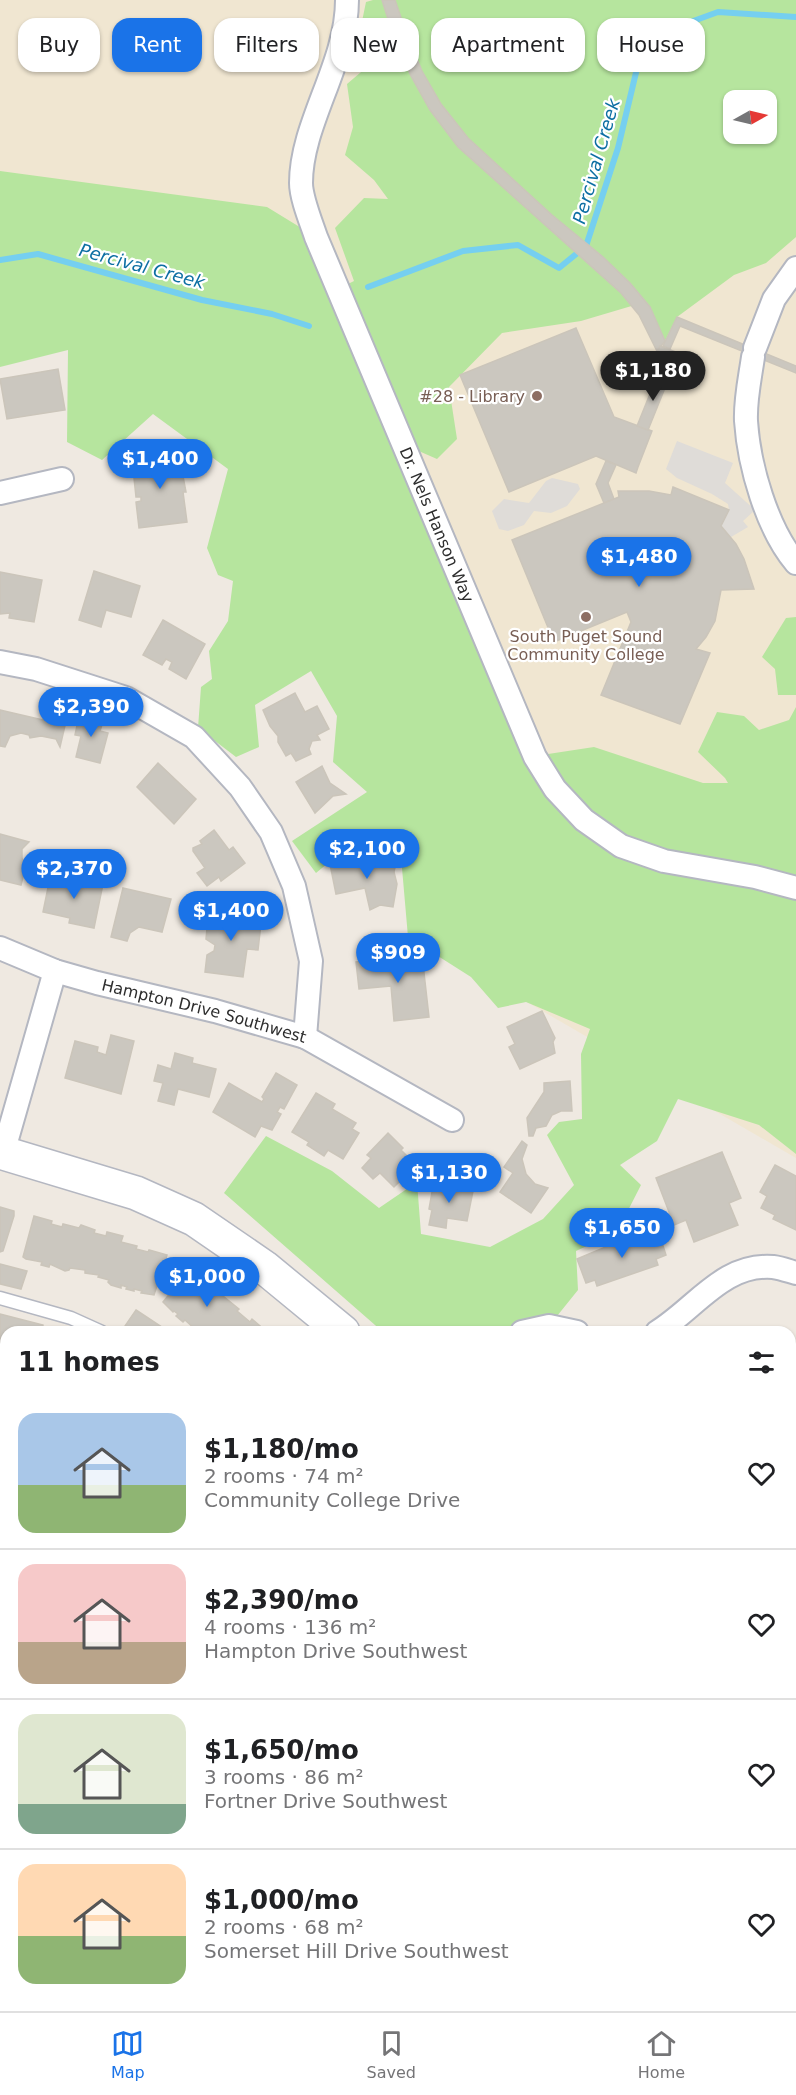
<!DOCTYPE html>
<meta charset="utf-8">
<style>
body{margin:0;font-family:"DejaVu Sans",sans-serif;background:#f2f2f2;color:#202124;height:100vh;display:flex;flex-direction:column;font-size:22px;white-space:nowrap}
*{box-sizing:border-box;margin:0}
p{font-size:20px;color:#757577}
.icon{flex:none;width:33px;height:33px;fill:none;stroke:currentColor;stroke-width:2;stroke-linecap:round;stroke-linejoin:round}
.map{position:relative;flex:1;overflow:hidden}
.sheet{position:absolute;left:0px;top:1326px;width:796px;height:686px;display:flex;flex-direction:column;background:#fff;border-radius:18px 18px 0 0;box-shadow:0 2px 4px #0004}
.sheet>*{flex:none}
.guide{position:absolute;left:18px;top:18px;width:760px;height:54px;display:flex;gap:12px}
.needle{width:39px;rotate:82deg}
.buttons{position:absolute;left:723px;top:90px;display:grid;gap:12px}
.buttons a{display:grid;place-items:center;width:54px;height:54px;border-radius:12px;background:#fff;box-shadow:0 2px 4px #0004;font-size:30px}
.price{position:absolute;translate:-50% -51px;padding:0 14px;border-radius:21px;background:#1a73e8;color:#fff;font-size:20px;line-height:39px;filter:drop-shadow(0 2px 3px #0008)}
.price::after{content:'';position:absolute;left:50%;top:36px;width:18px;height:14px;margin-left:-9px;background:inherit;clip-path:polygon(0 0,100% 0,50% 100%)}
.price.active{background:#222;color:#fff}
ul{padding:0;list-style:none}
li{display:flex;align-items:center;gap:18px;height:150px;padding:0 18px}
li+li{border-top:2px solid #e0e0e0}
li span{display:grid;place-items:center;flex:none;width:168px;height:120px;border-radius:18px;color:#555}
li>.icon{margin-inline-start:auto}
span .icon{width:72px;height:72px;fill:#fffc;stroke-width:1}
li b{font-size:26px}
h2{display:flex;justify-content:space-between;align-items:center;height:72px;padding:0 18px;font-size:26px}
.tag{padding:0 21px;border-radius:18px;background:#fff;box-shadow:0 2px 4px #0004;font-size:21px;line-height:54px}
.tag.active{background:#1a73e8;color:#fff}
.tab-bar{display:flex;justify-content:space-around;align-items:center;height:84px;border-top:2px solid #e0e0e0;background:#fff;font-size:16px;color:#757577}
.tab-bar a{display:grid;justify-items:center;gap:3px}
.tab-bar .active{color:#1a73e8}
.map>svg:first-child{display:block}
</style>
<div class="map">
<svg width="796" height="2011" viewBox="0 0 796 2011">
<rect width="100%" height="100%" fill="#efe9e1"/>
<!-- education -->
<path fill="#f0e6d1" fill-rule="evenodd" d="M 0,0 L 796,0 L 796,1158 L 432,947 L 319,276 L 0,286 ZM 734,100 L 766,100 L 766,134 L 734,134 Z"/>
<!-- green -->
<g fill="#b6e59e" fill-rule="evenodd">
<path d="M 373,0 L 796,0 L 796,237 L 766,263 L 734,275 L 677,317 L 665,341 L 650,307 L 645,302 L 581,321 L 502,333 L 449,387 L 457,439 L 437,459 L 405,445 L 535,756 L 594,747 L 703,783 L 728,783 L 725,778 L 698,752 L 717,712 L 744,716 L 759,730 L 789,720 L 796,707 L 796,1154 L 759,1125 L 678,1099 L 657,1141 L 620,1165 L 641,1185 L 617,1232 L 576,1251 L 578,1290 L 549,1326 L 522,1332 L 383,1332 L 224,1193 L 266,1136 L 332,1171 L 379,1208 L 417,1182 L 421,1234 L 490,1247 L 543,1219 L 574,1185 L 547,1135 L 559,1122 L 582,1119 L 581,1054 L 590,1029 L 526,1002 L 498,1008 L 471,977 L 408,937 L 400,845 L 346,848 L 316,873 L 292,841 L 367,792 L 333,762 L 337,716 L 311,671 L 255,705 L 259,747 L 236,757 L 198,728 L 201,687 L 212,679 L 209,651 L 228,621 L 233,581 L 218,575 L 207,548 L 228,469 L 153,414 L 102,460 L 67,442 L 68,350 L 0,367 L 0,171 L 267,207 L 316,237 L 338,289 L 354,281 L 335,228 L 364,198 L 388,199 L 374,180 L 345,155 L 353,127 L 347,84 L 394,44 L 386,28 L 359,36 L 366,2 ZM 734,100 L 766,100 L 766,134 L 734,134 Z"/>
<polygon points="796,617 796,695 778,695 775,669 762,657 786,618"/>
</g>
<!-- plaza -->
<g fill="#dfdcd8">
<polygon points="677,441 733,463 725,483 755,510 743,521 748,527 731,537 721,526 729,510 728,504 712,494 677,478 666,469"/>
<polygon points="552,478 578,484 580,489 567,506 551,513 534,511 524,525 508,531 499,529 492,511 504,499 529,503 546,481"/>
</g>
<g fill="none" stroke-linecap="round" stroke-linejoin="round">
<!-- stream -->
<g stroke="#75cff0" stroke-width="6">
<polyline points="0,260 38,254 202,300 272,314 309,326"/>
<polyline points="368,287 463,251 518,245 559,268 586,246 618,148 644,39 718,12 796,17"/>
</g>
</g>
<!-- building -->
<g fill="#cbc7bf" stroke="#cbc5ba" stroke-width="1.5">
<polygon points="382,0 395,0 407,35 422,71 441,104 468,138 552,215 603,257 630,283 650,307 665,341 657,351 639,315 621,293 458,147 430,110 411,76 395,41"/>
<polygon points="677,317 796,366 796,373 680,326 670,349 663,346"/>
<polygon points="576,328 614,417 652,431 638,467 636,473 596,456 509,492 460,375"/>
<polygon points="660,346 686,356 676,381 649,370"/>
<polygon points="58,369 65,410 7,419 0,379"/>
<polygon points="658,374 669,378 648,430 637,426"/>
<polygon points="178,450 186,492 183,492 187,522 139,528 136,502 141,501 141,497 136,497 134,478 137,477 136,470 142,469 140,455"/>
<polygon points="606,461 616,465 608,483 614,499 604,503 596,484"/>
<polygon points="673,487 729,510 721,526 736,544 744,559 754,589 721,590 715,621 706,637 696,649 710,653 680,724 601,695 631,622 627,612 554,642 512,540 619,497 618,491 649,491 671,495"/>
<polygon points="94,571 140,586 131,617 106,610 101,627 79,620"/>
<polygon points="0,572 42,580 34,622 9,618 10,613 0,614"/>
<polygon points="163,620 205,644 186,679 169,669 172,662 166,659 162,665 143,655"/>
<polygon points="295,693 305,712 317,706 329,729 317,735 320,740 312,741 309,749 311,754 296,761 291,753 286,756 278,742 278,736 270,726 263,710"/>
<polygon points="0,710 43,720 44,712 67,717 60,747 56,739 41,736 30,738 29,735 21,733 10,736 5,747 0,746"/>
<polygon points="80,712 104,718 100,731 108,733 100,763 76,757 81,736 75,735"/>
<polygon points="158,763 196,799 174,824 137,787"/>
<polygon points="322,766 330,783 346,794 333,796 315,813 296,782"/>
<polygon points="214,830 229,850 233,847 245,863 221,881 219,877 207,886 197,873 205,868 193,851 193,848 202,844 200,841"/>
<polygon points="0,834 29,842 22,849 22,858 26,865 21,885 0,880"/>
<polygon points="397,858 394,872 397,884 393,907 380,905 370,910 365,888 336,894 330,864 356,859 358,866"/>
<polygon points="51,873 103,884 94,928 69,923 70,918 43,912"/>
<polygon points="123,888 171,899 162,932 139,927 130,933 127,941 111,937"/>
<polygon points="219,909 247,913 246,922 261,924 258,950 247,949 243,977 205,972 207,955 214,951 215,945 206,939 208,917 218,918"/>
<polygon points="422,955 429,1017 394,1021 391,986 359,989 356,962"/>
<polygon points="542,1011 555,1038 553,1042 555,1053 520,1069 509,1047 515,1044 507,1027"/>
<polygon points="111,1035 134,1041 121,1094 65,1078 75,1041 98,1047 97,1052 106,1055"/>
<polygon points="175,1053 193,1058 192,1063 216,1069 209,1097 178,1089 174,1105 158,1101 163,1083 154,1081 158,1065 171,1069"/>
<polygon points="276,1073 297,1085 284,1109 280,1107 277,1112 281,1114 272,1130 261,1126 255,1137 213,1112 229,1083 262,1102 264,1099 262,1097"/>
<polygon points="570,1081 572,1111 561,1111 552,1115 546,1126 536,1128 533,1136 529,1136 527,1118 544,1092 544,1083"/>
<polygon points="316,1093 335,1104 332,1109 356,1123 352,1129 359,1133 343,1159 328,1150 324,1156 307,1145 309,1142 292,1132"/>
<polygon points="388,1133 403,1148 401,1150 416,1165 394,1187 380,1173 373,1179 362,1168 371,1158 367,1155"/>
<polygon points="522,1141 527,1145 522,1159 526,1174 535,1184 548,1188 531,1213 500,1192 513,1173 504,1167"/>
<polygon points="722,1152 741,1198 729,1203 738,1225 694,1242 686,1220 674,1225 656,1178"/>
<polygon points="775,1165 796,1176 796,1230 773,1219 775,1215 761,1208 767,1196 760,1192"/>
<polygon points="434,1181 452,1184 452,1187 473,1191 467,1221 447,1218 446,1228 429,1225 432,1210 429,1209"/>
<polygon points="0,1207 14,1211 14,1216 3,1251 0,1252"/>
<polygon points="34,1216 52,1221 51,1224 62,1227 63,1224 79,1228 81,1225 95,1230 94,1233 106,1236 107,1232 123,1236 121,1242 137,1246 136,1249 148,1252 149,1250 167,1255 154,1295 141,1293 142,1291 134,1289 134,1291 126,1289 127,1287 121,1285 121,1288 111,1285 108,1282 109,1280 98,1277 99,1275 85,1273 85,1270 70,1268 69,1270 65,1271 50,1264 49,1267 41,1265 42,1262 26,1259 23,1257"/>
<polygon points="658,1230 666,1255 656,1259 658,1265 597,1286 595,1280 586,1283 577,1259 632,1236 633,1239"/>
<polygon points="0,1264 27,1271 21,1289 0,1284"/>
<polygon points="190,1269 211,1290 213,1288 239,1309 237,1311 250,1322 252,1319 267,1332 198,1332 199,1330 196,1330 185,1320 183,1322 176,1316 178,1314 174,1311 173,1312 163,1302"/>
<polygon points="136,1310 168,1331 167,1332 134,1332 125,1326"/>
<polygon points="0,1314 43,1325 42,1332 6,1332 6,1365 0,1363"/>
<polygon points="796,1373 796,1420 790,1421 790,1374"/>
<polygon points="796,1440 796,1532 790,1532 790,1441"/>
<polygon points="0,1449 6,1462 6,1473 0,1476"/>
<polygon points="796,1812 796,1840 794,1841 796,1859 790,1860 790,1813"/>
<polygon points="790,1906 792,1914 796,1913 796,2011 756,2011 756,2006 790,2006"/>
<polygon points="335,2006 366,2006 363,2011 347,2011"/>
<polygon points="413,2006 482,2006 479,2011 435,2011 431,2009 430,2011 425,2011"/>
<polygon points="503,2006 524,2006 523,2007 531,2011 498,2011"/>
</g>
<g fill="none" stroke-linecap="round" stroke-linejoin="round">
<defs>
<g id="lane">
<polyline points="0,1298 71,1318 102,1332"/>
<polyline points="0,1533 6,1532"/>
</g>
<g id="street">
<path id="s1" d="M 347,0 C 347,64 301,123 301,183 C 301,198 311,222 316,237 L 535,757 L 555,789 L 584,820 L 621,846 L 664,861 L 755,877 L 796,888"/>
<polyline points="755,348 774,299 796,268"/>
<path d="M 753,357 C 750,378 745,400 746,421 C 749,466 767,529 796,563"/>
<polyline points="0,493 62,479"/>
<polyline points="0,662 36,669 126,698 194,737 240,787 271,832 294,886 311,961 305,1037"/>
<path id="s2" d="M 0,948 L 55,971 L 97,983 L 215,1011 L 305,1037 L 452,1120"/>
<polyline points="3,1153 55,971"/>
<polyline points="522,1332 549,1326 577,1332"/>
<path d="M 657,1332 C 696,1308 723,1263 773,1267 C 781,1268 789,1271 796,1273"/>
<polyline points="306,2006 316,2011"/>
<polyline points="41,2011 52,2006"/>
</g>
<g id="secondary">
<polyline points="0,1152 136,1193 194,1219 264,1267 343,1332"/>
<polyline points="0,1618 6,1617"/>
<polyline points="790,1640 796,1647"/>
</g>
</defs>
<!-- lane casing -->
<use href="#lane" stroke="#b4b7c1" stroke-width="15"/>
<!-- street casing -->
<use href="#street" stroke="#b4b7c1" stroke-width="26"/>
<!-- secondary casing -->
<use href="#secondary" stroke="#b4b7c1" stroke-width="36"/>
<!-- lane -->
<use href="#lane" stroke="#fff" stroke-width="12"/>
<!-- street -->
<use href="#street" stroke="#fff" stroke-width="22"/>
<!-- secondary -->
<use href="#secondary" stroke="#fff" stroke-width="33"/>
</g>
<!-- markers -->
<g fill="#8d6e63" stroke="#fff" stroke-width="2">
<circle cx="537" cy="396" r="6"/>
<circle cx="586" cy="617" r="6"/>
</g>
<g text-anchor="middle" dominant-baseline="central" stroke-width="4.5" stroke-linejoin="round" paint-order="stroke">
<!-- education labels -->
<g font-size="16" fill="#785e54" stroke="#fff" text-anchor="end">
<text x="525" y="396">#28 - Library</text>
<text x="586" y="636" text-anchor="middle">South Puget Sound<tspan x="586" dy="18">Community College</tspan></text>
</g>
<!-- street labels -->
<g font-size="16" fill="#2e2e2e" stroke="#fff">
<text stroke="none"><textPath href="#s1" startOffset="558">Dr. Nels Hanson Way</textPath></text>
<text stroke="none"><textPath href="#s2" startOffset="214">Hampton Drive Southwest</textPath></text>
</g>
<!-- water labels -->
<g font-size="18" font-style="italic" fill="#0d6fa3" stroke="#fff">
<text transform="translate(596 161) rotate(-74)">Percival Creek</text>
<text transform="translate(142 266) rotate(15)">Percival Creek</text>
</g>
</g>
</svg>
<div class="buttons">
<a><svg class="needle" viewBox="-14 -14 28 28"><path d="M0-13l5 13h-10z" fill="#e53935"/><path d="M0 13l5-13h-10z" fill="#757577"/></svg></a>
</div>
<b class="price active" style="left:653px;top:402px">$1,180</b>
<b class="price" style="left:160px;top:490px">$1,400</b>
<b class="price" style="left:639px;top:588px">$1,480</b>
<b class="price" style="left:91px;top:738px">$2,390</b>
<b class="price" style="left:367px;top:880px">$2,100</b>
<b class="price" style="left:74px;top:900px">$2,370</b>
<b class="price" style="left:231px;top:942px">$1,400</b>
<b class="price" style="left:398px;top:984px">$909</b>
<b class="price" style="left:449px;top:1204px">$1,130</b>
<b class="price" style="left:622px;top:1259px">$1,650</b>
<b class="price" style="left:207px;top:1308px">$1,000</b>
<div class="guide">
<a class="tag">Buy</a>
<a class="tag active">Rent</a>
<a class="tag">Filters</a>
<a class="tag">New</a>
<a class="tag">Apartment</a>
<a class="tag">House</a>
</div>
<section class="sheet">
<h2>11 homes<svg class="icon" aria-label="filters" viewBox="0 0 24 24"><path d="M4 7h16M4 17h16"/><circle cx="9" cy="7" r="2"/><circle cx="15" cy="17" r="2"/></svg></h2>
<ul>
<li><span style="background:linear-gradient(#a9c7e8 60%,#8fb573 0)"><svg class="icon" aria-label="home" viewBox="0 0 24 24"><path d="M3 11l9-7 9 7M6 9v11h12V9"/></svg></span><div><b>$1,180/mo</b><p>2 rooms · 74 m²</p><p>Community College Drive</p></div><svg class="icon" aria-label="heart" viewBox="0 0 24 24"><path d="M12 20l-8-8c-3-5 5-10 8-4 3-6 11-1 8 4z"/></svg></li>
<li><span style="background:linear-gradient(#f6c9c9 65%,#b9a48a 0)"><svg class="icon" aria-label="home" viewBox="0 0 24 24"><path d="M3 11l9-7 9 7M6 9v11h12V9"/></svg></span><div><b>$2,390/mo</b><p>4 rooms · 136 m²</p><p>Hampton Drive Southwest</p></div><svg class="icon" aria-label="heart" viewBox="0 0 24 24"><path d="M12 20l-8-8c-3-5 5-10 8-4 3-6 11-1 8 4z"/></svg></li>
<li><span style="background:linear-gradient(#dfe7d0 75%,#7fa58c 0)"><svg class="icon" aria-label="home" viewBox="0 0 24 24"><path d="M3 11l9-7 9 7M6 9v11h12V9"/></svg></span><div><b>$1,650/mo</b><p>3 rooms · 86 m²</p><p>Fortner Drive Southwest</p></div><svg class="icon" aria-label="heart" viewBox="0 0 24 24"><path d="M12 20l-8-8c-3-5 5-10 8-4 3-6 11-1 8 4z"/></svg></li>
<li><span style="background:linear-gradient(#ffd9b3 60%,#8fb573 0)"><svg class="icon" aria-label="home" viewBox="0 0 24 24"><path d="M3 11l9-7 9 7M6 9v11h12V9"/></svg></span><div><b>$1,000/mo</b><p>2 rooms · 68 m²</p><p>Somerset Hill Drive Southwest</p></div><svg class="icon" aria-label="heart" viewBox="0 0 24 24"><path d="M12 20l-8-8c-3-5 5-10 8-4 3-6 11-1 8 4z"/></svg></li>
</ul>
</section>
</div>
<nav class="tab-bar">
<a class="active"><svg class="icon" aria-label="map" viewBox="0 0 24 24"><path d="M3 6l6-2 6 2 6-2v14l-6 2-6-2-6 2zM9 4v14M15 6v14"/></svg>Map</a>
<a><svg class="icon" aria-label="saved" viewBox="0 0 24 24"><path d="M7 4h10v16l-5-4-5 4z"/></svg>Saved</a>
<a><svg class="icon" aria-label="home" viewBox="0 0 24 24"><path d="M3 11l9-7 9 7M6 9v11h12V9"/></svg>Home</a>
</nav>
